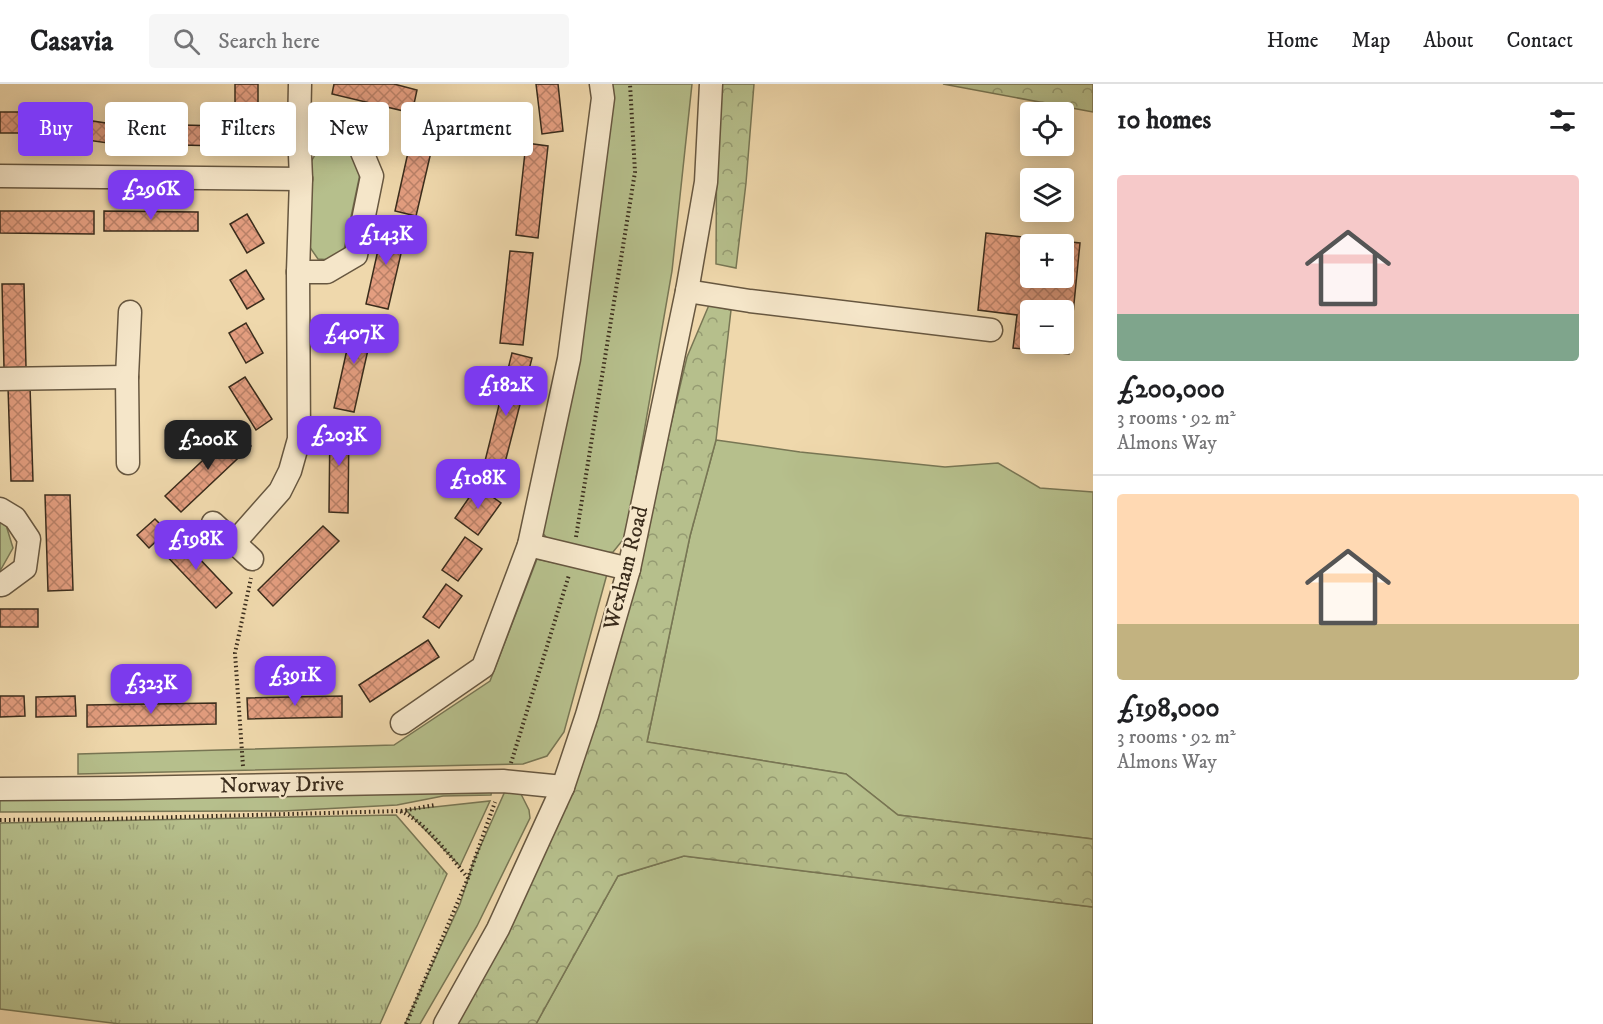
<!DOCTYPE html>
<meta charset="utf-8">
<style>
body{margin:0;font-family:"IM FELL DW Pica",serif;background:#f6f6f6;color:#202124;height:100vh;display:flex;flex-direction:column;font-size:22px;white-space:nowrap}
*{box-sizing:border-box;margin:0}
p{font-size:20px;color:#757577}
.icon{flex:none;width:33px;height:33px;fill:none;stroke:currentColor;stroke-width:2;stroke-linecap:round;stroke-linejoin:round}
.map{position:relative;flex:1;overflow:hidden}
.side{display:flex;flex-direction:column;background:#fff;width:510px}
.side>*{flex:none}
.top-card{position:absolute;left:18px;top:18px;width:570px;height:54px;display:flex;gap:12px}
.tools{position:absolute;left:1020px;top:18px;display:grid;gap:12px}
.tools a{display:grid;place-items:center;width:54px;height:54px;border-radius:6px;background:#fff;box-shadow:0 3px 15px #0003;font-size:30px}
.price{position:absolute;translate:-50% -51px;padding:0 14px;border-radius:12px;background:#7c3aed;color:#fff;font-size:20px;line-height:39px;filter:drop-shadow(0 2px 3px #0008)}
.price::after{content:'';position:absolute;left:50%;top:36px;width:18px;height:14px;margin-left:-9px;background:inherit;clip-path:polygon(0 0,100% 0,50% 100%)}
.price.active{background:#222;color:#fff}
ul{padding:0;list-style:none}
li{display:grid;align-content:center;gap:12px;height:318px;padding:0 24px}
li+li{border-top:2px solid #e0e0e0}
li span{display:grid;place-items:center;height:186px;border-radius:6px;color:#555}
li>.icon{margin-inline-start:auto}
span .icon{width:108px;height:108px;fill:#fffc;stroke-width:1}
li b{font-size:26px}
h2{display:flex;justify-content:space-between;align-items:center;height:72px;padding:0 24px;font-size:26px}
.tag{padding:0 21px;border-radius:6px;background:#fff;box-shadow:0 3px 15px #0003;font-size:21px;line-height:54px}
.tag.active{background:#7c3aed;color:#fff}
header{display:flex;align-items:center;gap:36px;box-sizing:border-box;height:84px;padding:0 30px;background:#fff;border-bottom:2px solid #e0e0e0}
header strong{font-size:28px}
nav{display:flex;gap:33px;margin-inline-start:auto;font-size:21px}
.search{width:420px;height:54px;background:#f6f6f6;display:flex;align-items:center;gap:15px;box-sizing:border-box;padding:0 21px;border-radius:6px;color:#757577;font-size:22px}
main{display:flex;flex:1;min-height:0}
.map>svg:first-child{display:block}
</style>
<header>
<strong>Casavia</strong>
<div class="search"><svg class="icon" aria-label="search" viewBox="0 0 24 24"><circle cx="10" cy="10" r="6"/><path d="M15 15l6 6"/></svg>Search here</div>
<nav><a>Home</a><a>Map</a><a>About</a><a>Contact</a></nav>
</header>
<main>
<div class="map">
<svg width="1093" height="940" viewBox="0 0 1093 940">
<defs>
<pattern id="forest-crowns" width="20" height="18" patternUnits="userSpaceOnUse" patternTransform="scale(1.5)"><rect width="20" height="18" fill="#b6bf8c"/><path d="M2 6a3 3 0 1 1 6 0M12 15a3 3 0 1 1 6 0" fill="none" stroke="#959b72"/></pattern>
<pattern id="park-tufts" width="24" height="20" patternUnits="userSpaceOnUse" patternTransform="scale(1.5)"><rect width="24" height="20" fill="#b6bf8c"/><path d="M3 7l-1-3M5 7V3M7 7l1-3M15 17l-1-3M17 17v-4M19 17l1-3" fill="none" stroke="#959b72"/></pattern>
<pattern id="building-cross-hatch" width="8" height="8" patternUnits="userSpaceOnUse" patternTransform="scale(1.5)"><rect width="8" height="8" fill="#e49e80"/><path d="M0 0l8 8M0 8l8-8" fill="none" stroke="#ba8168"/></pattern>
</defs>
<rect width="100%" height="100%" fill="#efd8ac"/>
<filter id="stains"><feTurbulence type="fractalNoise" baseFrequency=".00333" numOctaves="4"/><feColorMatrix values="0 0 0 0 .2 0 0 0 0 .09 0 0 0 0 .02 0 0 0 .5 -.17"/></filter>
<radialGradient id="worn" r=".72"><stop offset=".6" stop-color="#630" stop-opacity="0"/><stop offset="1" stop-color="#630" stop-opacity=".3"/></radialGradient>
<!-- grass -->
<g fill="#b6bf8c" stroke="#787654" stroke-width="1.5">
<polygon points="611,0 692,0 672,187 626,452 613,468 595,471 551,459 541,447"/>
<polygon points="334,60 350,67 360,90 344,166 333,176 318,175 309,162 309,81 319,64"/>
<polygon points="716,356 800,368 945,383 998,379 1040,404 1093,408 1093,755 898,731 846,690 647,658 690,452"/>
<polygon points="0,438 6,441 13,464 0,487"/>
<polygon points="537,475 607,490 564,648 547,672 523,680 78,690 78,670 394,661 490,597"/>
<polygon points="492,704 491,711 443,712 397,721 283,727 0,728 0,712"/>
<polygon points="506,705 521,710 529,726 530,734 477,842 420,940 405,940 460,820 473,779"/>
<polygon points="490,717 460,782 406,726"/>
<polygon points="684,772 1093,823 1093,940 536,940 618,792"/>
</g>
<!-- forest -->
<g fill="url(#forest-crowns)" stroke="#787654" stroke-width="1.5">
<polygon points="717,0 754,0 746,99 736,184 716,180"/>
<polygon points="943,0 1093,0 1093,28"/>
<polygon points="709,221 731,226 716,356 690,452 647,658 846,690 898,731 1093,755 1093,823 684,772 618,792 536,940 452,940 557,730 655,407 687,273"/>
</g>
<!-- park -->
<polygon fill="url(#park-tufts)" stroke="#787654" stroke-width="1.5" points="396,731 447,790 380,940 120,940 0,925 0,739"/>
<!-- building -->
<g fill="url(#building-cross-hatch)" stroke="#3a2c1c" stroke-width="1.5" fill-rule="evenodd">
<rect x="235" y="0" width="23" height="31"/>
<polygon points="334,0 394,0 417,6 412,29 332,10"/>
<polygon points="536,0 558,0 563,47 542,50"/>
<rect x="0" y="28" width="19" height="21"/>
<polygon points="34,28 125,42 122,61 31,48"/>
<polygon points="141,40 222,42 221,62 140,60"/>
<polygon points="413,46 435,51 416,132 395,127"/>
<polygon points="526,59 548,62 538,154 516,151"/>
<polygon points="0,127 94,127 94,150 0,149"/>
<polygon points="104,127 198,128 198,147 104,147"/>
<polygon points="247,130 264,159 247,169 230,140"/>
<polygon points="384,139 407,144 388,225 366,220"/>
<path d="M 986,149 L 1080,159 L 1069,270 L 1013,264 L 1017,231 L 978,226 ZM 1030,160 L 1064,160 L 1064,194 L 1030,194 ZM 1030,226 L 1064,226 L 1064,260 L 1030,260 Z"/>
<polygon points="510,167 533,169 523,261 500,259"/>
<polygon points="246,186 264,215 247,225 230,196"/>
<polygon points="2,200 24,200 26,283 4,284"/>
<polygon points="354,234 374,239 354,328 334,324"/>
<polygon points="246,239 263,269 246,279 229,249"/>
<polygon points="512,269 532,274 500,398 481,393"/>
<polygon points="245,293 272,335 256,346 229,303"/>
<polygon points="30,302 33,397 11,397 8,303"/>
<polygon points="330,338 349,338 348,429 329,428"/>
<polygon points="235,346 251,362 181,428 165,412"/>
<polygon points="477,402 501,419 478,451 455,434"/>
<polygon points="45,411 70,411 73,506 48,507"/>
<polygon points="155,435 167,447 149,464 137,451"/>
<polygon points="323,442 339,457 273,522 258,506"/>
<polygon points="177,451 232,509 216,524 161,466"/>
<polygon points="465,453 482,465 458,497 442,486"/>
<polygon points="446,500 462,512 439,544 423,533"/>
<rect x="0" y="525" width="38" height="18"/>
<polygon points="428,556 439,573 370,618 359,601"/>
<polygon points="0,612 24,612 25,632 0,633"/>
<polygon points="75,612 76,632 36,633 36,613"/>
<polygon points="342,612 342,633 248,635 247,614"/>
<polygon points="216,619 216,640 87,643 87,621"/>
</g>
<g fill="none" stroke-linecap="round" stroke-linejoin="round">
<defs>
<g id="minor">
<polyline points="0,92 301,95"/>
<polyline points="298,188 327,188 356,171 372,92 357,56 328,48 299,47"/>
<polyline points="687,207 750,217 991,246"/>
<polyline points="0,295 127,293"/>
<polyline points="128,379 127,293 130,228"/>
<polyline points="0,425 15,434 29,455 25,484 2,501 0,501"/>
<polyline points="213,439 252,475"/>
<polyline points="234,459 280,407 290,387 299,355 298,188 301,95 299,47 300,0"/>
<polyline points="529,461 629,485"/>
<polyline points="402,639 483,583 529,461 569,275 603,14 601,0"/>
<polyline points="0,705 121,704 503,697 563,703"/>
<polyline points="445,940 498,845 563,703 587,631 629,485 687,207 706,98 711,0"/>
</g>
</defs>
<!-- minor casing -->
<use href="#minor" stroke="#675740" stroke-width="25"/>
<!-- path -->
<g stroke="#3a2c1c" stroke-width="4" stroke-dasharray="1.5 3" stroke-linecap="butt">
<polyline points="576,453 635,88 630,0"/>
<polyline points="511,679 569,491"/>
<polyline points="243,682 235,569 251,494"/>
<polyline points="401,727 435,721"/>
<path d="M 0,736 L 106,735 L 399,727 C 422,733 453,776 468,794"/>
<polyline points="406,940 468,794 495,718"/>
</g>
<!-- minor -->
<use href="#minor" stroke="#f5e6c9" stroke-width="22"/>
</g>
<g text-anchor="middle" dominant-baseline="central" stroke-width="4.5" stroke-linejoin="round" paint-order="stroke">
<!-- street labels -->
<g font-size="22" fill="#3a2c1c" stroke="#f5e6c9">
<text transform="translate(626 484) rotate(-76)">Wexham Road</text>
<text transform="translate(282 701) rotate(-1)">Norway Drive</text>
</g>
</g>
<rect width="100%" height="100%" filter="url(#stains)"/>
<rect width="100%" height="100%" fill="url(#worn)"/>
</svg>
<div class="tools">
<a><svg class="icon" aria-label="locate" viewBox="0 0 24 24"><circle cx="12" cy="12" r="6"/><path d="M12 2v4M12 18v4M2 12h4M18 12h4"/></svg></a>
<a><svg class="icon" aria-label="layers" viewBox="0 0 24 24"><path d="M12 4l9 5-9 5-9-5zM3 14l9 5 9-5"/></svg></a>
<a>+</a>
<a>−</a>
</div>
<b class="price" style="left:151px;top:137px">£296K</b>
<b class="price" style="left:386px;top:182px">£143K</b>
<b class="price" style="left:354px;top:281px">£407K</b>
<b class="price" style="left:506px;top:333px">£182K</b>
<b class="price" style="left:339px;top:383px">£203K</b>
<b class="price active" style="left:208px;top:387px">£200K</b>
<b class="price" style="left:478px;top:426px">£108K</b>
<b class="price" style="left:196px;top:487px">£198K</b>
<b class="price" style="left:295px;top:623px">£391K</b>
<b class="price" style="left:151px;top:631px">£323K</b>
<div class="top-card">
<a class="tag active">Buy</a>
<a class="tag">Rent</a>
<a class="tag">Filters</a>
<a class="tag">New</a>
<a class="tag">Apartment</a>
</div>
</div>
<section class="side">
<h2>10 homes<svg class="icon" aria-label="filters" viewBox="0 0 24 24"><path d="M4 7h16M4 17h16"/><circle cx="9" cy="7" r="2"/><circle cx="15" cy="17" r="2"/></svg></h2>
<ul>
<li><span style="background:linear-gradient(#f6c9c9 75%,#7fa58c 0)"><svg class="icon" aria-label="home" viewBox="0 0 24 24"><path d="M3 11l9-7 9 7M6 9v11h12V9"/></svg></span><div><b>£200,000</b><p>3 rooms · 92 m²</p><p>Almons Way</p></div></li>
<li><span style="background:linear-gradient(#ffd9b3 70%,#c2b280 0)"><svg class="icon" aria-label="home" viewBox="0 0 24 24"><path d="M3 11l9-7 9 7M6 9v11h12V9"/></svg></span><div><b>£198,000</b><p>3 rooms · 92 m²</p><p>Almons Way</p></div></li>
</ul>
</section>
</main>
